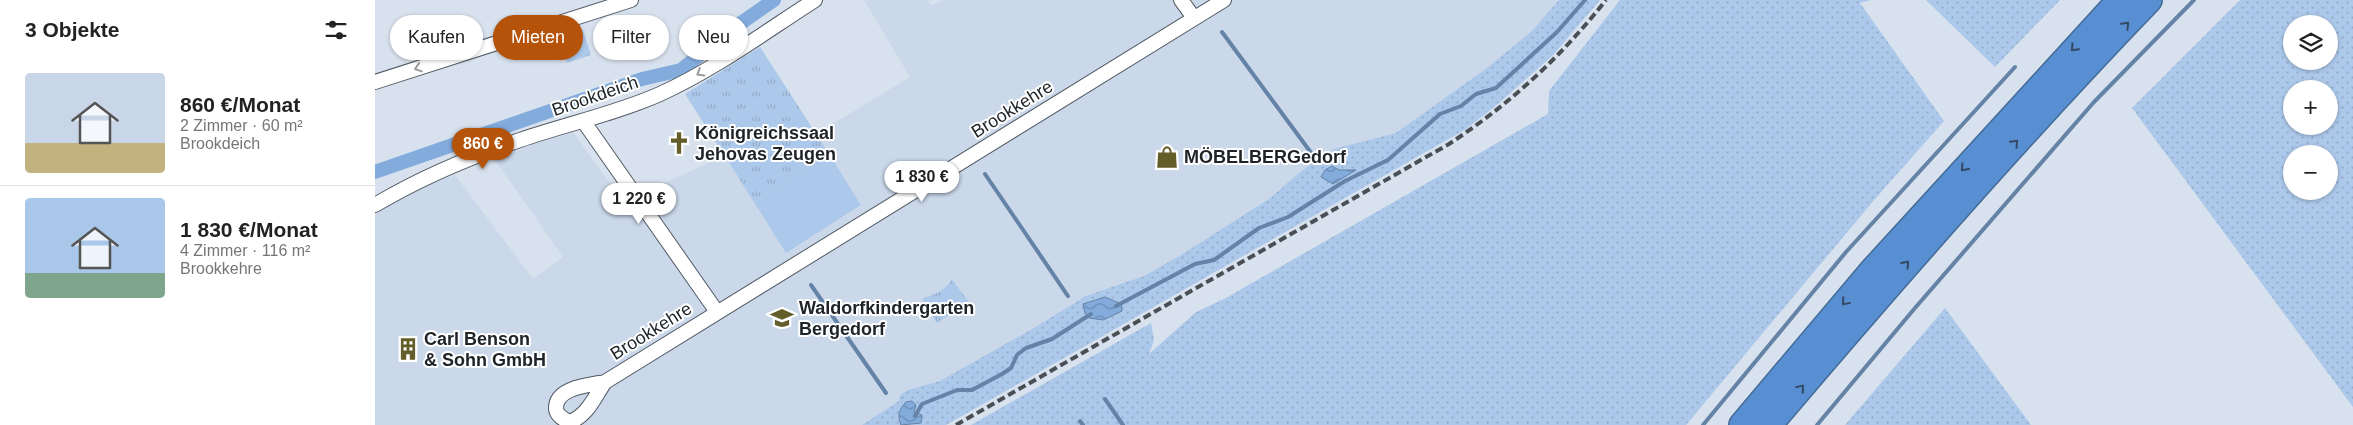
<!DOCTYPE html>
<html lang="de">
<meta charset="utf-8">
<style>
body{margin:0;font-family:Arial,sans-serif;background:#f2f2f2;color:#222;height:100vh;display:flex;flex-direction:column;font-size:19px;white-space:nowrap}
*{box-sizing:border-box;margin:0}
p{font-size:16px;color:#767676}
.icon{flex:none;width:28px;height:28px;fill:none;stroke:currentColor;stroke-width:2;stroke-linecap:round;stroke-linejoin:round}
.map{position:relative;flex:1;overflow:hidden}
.panel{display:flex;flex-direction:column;background:#fff;width:375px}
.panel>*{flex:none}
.hud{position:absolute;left:15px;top:15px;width:475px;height:45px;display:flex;gap:10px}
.buttons{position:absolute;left:1908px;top:15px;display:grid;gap:10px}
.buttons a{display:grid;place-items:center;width:55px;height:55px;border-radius:50%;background:#fff;box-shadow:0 1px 4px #0004;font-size:25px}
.price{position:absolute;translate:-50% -42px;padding:0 11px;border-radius:18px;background:#fff;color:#222;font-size:16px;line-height:32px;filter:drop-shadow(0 1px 2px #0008)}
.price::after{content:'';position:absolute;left:50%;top:30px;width:15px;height:11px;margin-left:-8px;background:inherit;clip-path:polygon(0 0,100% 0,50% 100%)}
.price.current{background:#b45309;color:#fff}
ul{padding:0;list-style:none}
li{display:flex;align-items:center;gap:15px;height:125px;padding:0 25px}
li+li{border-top:1px solid #e0e0e0}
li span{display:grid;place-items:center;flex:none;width:140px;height:100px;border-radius:5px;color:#555}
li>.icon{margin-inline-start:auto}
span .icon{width:60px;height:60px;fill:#fffc;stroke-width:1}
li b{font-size:21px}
h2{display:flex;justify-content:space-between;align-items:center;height:60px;padding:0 25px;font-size:21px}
.tag{padding:0 18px;border-radius:22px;background:#fff;box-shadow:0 1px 4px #0004;font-size:18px;line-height:45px}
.tag.current{background:#b45309;color:#fff}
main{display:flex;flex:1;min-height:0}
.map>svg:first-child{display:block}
</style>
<main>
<section class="panel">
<h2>3 Objekte<svg class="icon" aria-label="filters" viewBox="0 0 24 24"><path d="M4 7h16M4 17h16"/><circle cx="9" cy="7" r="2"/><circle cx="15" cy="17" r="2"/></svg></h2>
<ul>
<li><span style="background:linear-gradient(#c9d6e8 70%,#c2b280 0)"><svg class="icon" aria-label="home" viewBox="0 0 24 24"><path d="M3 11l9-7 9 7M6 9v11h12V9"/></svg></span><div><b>860 €/Monat</b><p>2 Zimmer · 60 m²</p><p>Brookdeich</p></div></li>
<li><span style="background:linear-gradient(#a9c7e8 75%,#7fa58c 0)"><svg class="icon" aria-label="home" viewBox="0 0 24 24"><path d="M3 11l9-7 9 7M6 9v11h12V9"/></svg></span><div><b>1 830 €/Monat</b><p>4 Zimmer · 116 m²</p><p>Brookkehre</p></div></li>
</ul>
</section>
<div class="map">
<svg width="1978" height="425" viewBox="0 0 1978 425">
<defs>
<pattern id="grass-dots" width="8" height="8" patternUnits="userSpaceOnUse" patternTransform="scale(1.25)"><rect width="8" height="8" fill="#acc8ea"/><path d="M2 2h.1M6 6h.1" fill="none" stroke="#94acc9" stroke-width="1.8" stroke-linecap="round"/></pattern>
<pattern id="park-tufts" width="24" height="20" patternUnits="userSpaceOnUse" patternTransform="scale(1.25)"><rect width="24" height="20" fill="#acc8ea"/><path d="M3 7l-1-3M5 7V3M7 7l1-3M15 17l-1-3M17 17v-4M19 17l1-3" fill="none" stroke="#94acc9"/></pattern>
<pattern id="water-waves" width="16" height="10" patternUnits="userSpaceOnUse" patternTransform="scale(1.25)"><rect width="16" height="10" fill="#83acdd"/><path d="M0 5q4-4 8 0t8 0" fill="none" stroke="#6b8cb3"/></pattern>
</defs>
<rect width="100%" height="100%" fill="#d8e2ee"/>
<!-- built -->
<polygon fill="#cad8ea" points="489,0 553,0 556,5 571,0 1225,0 1178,55 1124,103 1091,129 571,425 0,425 0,212 41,189 80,175 158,279 188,257 120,160 156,145 198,132 248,202 349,156 413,251 486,205 441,134 535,77"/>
<!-- grass -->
<g fill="url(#grass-dots)" fill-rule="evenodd">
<polygon points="1184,0 1225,0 1178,55 1124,103 1091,129 571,425 487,425 524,401 525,395 533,390 565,381 659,328 711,296 769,276 806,255 894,199 929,169 959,149 1021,133 1112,68 1157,31"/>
<polygon points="1245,0 1496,0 1485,3 1569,121 1500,199 1311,425 596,425 776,323 779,340 774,354 821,312 849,299 1173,114 1174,91"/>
<polygon points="1551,0 1685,0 1620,67"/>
<path d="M 1865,0 L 1978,0 L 1978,407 L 1757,108 ZM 1916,24 L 1954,24 L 1954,61 L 1916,61 ZM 1916,89 L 1954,89 L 1954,126 L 1916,126 ZM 1916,154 L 1954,154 L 1954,191 L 1916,191 Z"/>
<polygon points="1570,308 1656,425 1470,425"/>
</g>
<!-- park -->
<g fill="url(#park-tufts)">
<polygon points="208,30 216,55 192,63 183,38"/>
<polygon points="385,47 454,154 379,202 310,94"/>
<path d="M 577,280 L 594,302 L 562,323 L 548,303 L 548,298 C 561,295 569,290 577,280 Z"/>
</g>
<!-- pitch -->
<polygon fill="#acc8ea" points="454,154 486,205 411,253 379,202"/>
<!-- water -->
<g fill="url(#water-waves)" stroke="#6583a7">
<polygon points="957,166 964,170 981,170 958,184 946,177 950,170"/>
<polygon points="730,297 746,304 747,311 728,320 714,318 710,313 708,304"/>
<path d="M 537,401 L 541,405 L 539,412 L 547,415 L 546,423 L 526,425 C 522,416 524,409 531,402 Z"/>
</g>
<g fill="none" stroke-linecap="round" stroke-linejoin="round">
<!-- stream -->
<g stroke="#6583a7" stroke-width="4">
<polyline points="847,32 937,154"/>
<polyline points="610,174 693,296"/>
<polyline points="436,285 511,393"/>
<polyline points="741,306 820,264 839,260 884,228 913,217 970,181 1013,160 1065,114 1086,106 1101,94 1121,88 1182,32 1210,0"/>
<polyline points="730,399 748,425"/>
<polyline points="540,416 547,404 582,390 597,390 627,374 636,368 642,355 651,348 677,339 716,314"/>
<polyline points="705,421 708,425"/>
<polyline points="1328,425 1471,252 1640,67"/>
<polyline points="1442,425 1540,308 1719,102 1819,0"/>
</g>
<!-- canal -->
<polyline stroke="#83acdd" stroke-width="14" points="0,172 267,79 306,70 353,32 399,0"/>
<defs>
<g id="street">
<polyline points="806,0 819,18"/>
<polyline points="0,82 256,0"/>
<polyline points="209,122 342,312"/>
<path d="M 0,205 C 45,178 95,157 145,140 C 191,124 240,114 285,94 C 340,69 390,32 440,0"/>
<path d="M 230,382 C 220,396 212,417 194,422 C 188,419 182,416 181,409 C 180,387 215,385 230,382 L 849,0"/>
</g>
<g id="highway">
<polyline points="1367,425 1497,271 1745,0"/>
<path d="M 1394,425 C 1517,280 1642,137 1774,0"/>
</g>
</defs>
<!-- street casing -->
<use href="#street" stroke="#515a64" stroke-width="16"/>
<!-- highway casing -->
<use href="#highway" stroke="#446a96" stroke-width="28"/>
<!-- street -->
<use href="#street" stroke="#fff" stroke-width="14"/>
<!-- highway -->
<use href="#highway" stroke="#578fd2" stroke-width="25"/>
<!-- rail -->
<path stroke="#494f54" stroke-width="4" stroke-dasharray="8 4" stroke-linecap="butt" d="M 581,425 L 1074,144 C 1135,104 1186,57 1231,0"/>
</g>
<!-- one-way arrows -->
<defs><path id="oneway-chevron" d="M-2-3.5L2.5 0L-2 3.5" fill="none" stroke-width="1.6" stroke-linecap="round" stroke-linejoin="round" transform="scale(1.25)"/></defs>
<g stroke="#334964">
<use href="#oneway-chevron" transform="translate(1751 25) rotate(-46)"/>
<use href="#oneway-chevron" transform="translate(1699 48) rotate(133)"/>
<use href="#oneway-chevron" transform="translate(1640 143) rotate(-47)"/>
<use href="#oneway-chevron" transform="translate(1589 168) rotate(132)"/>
<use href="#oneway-chevron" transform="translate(1531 264) rotate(-48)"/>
<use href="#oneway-chevron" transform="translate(1470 302) rotate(130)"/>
<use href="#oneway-chevron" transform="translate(1426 388) rotate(-50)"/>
</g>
<g stroke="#9b9c9e">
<use href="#oneway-chevron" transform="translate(43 68) rotate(162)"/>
<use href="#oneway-chevron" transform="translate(325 73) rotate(149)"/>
</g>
<!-- icons -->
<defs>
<symbol id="church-bare" viewBox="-9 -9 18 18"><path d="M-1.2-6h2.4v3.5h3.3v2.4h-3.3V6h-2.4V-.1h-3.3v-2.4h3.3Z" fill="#625d29" stroke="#fff" stroke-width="2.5" paint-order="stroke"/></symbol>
<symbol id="shop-bare" viewBox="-9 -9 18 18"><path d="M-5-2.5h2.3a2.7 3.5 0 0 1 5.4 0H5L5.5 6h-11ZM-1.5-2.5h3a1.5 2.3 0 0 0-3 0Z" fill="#625d29" stroke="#fff" stroke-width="2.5" paint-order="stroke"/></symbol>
<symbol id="school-bare" viewBox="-9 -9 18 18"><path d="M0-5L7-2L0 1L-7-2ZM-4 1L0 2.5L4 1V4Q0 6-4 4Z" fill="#625d29" stroke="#fff" stroke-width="2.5" paint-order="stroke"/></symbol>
<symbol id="building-bare" viewBox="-9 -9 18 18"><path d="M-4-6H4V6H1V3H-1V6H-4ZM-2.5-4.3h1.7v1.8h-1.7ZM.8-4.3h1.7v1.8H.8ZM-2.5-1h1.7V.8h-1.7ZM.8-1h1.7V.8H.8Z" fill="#625d29" stroke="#fff" stroke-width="2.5" paint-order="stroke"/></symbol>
</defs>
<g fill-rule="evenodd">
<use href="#church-bare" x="288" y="127" width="32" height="32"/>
<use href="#shop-bare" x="776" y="141" width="32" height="32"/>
<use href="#school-bare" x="391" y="302" width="32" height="32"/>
<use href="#building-bare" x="17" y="333" width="32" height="32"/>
</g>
<g text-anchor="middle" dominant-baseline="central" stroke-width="4" stroke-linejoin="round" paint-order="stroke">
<!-- street labels -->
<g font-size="18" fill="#202428" stroke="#fff">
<text transform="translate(220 96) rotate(-19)">Brookdeich</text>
<text transform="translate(637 109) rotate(-32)">Brookkehre</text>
<text transform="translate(276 331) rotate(-32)">Brookkehre</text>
</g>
<!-- poi labels -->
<g font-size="18" font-weight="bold" fill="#202428" stroke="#fff" text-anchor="start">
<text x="320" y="133">Königreichssaal<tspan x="320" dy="21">Jehovas Zeugen</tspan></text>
<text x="809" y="157">MÖBELBERGedorf</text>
<text x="424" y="308">Waldorfkindergarten<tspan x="424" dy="21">Bergedorf</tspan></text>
<text x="49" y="339">Carl Benson<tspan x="49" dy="21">&amp; Sohn GmbH</tspan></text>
</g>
</g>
</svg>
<div class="buttons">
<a><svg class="icon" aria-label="layers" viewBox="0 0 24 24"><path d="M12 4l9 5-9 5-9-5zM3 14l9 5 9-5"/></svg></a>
<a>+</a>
<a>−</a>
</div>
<b class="price current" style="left:108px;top:170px">860 €</b>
<b class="price" style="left:547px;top:203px">1 830 €</b>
<b class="price" style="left:264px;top:225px">1 220 €</b>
<div class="hud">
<a class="tag">Kaufen</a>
<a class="tag current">Mieten</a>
<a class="tag">Filter</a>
<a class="tag">Neu</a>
</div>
</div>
</main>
